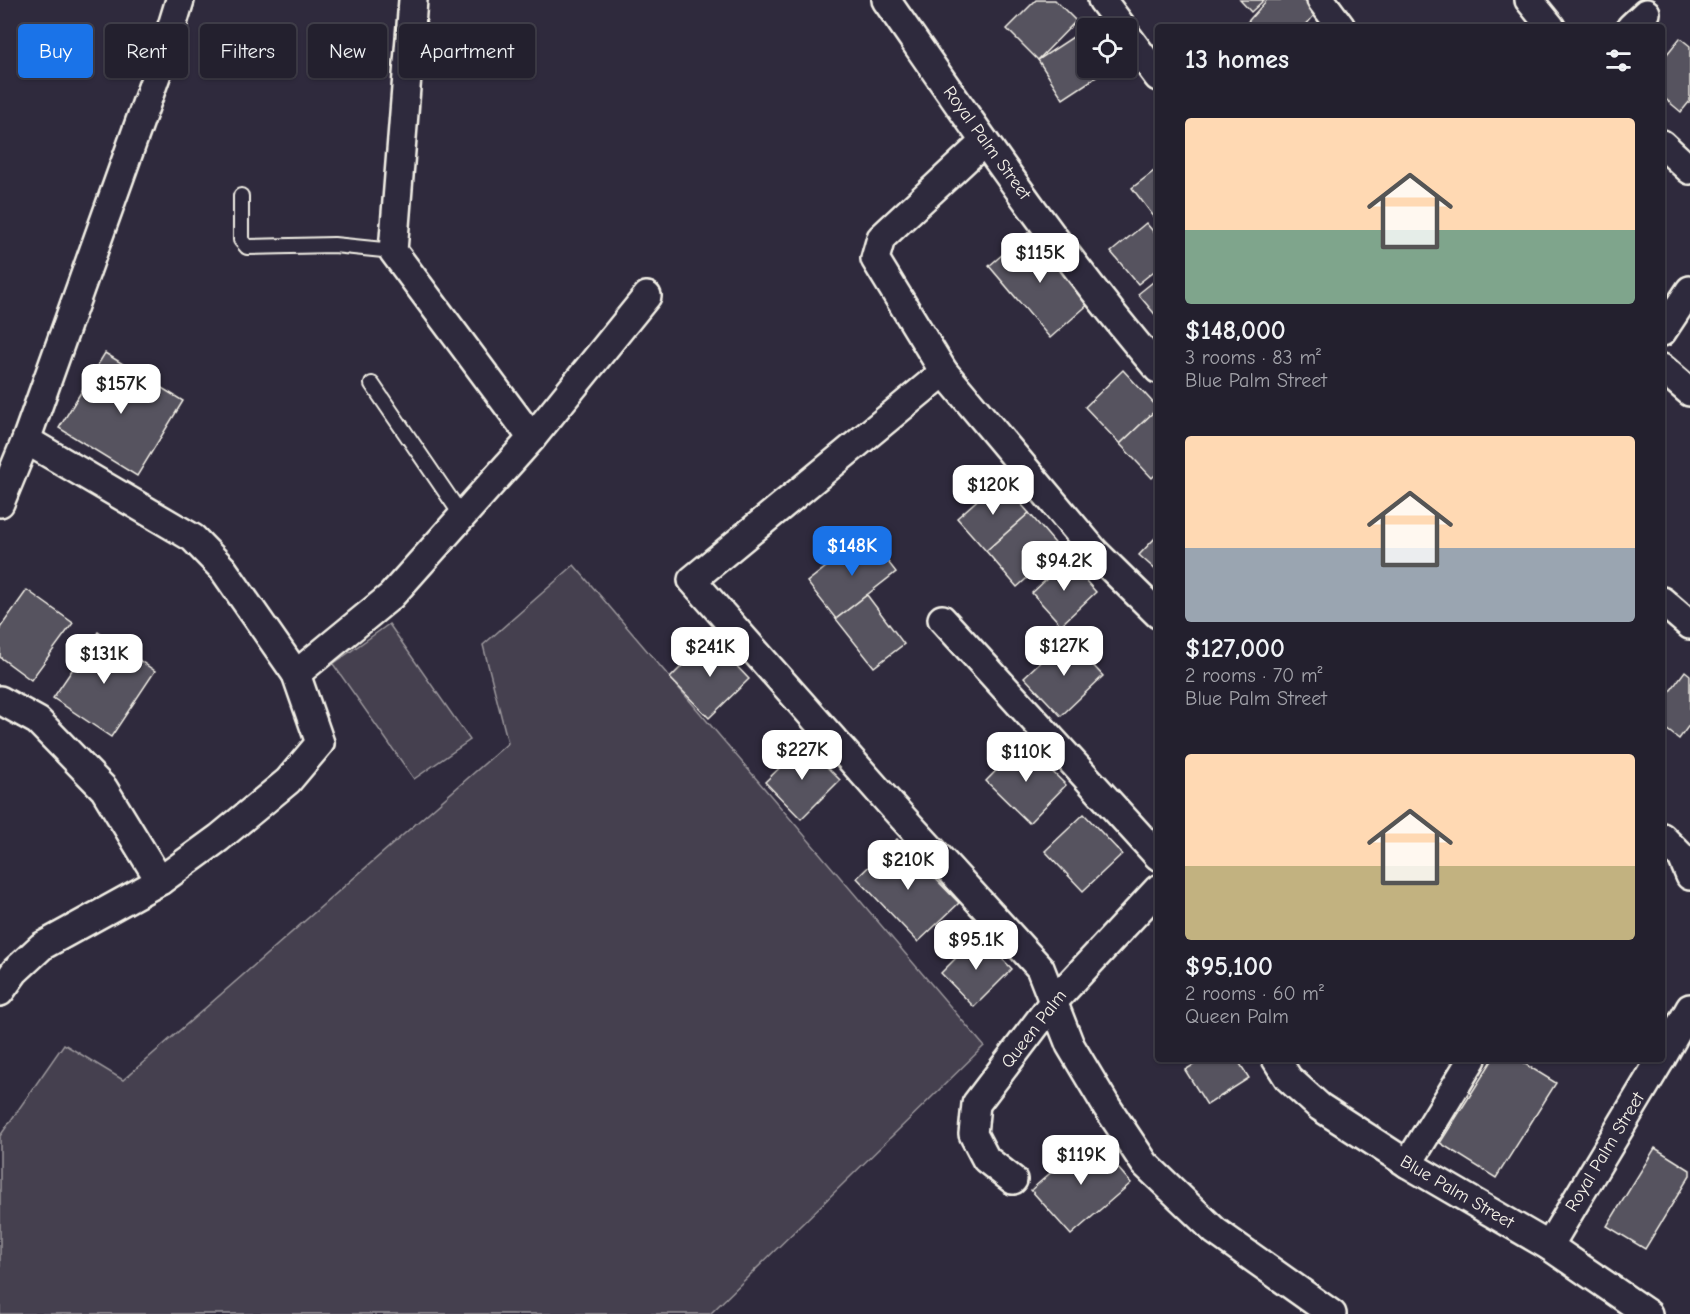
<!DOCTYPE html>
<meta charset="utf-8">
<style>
body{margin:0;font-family:"Comic Neue",sans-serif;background:#2f2d3a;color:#f1f3f6;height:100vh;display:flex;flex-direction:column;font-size:22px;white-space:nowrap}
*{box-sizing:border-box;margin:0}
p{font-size:20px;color:#a3a3aa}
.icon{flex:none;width:33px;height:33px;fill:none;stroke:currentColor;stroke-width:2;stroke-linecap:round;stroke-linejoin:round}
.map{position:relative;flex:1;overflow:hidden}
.drawer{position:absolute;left:1155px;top:24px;width:510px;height:1038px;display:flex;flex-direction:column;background:#23202e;border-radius:6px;box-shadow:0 2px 4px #0004,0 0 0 2px #403e4a}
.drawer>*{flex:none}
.guide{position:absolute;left:18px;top:24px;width:570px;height:54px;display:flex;gap:12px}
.controls{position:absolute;left:1077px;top:18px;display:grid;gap:12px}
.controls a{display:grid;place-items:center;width:60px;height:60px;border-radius:6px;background:#23202e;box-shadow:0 2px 4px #0004,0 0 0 2px #403e4a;font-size:30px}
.price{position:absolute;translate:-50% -51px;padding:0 14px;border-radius:12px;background:#fff;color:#222;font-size:20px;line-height:39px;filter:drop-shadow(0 2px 3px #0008)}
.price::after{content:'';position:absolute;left:50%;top:36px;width:18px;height:14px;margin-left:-9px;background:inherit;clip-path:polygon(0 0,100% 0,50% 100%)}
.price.active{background:#1a73e8;color:#fff}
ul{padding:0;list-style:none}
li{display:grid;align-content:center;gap:12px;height:318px;padding:0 30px}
li span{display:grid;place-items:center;height:186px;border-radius:6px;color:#555}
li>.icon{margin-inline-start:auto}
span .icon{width:108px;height:108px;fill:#fffc;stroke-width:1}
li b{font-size:26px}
h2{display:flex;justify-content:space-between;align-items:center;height:72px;padding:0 30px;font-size:26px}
.pill{padding:0 21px;border-radius:6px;background:#23202e;box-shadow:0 2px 4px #0004,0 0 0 2px #403e4a;font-size:21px;line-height:54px}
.pill.active{background:#1a73e8;color:#fff}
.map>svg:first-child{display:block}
</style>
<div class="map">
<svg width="1690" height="1314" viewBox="0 0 1690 1314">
<rect width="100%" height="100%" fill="#2f2a3d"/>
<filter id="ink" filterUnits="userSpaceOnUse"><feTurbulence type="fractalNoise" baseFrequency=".0167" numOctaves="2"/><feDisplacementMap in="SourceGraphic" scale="12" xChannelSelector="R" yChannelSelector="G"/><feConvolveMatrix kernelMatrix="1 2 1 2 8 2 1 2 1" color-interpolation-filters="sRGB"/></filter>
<g filter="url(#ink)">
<!-- green -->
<g fill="#454050" stroke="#9c989c" stroke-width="1.5">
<polygon points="574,565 984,1046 710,1314 0,1314 0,1136 64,1044 123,1080 508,743 483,645"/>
<polygon points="389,624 470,740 414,779 333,664"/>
</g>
<!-- building -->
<g fill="#56525f" stroke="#f4f1e8" stroke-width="1.5">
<polygon points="1036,0 1055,0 1076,21 1038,60 1007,29"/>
<polygon points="1240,0 1264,0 1251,12"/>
<polygon points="1267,0 1305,0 1317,12 1304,27 1243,27"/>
<polygon points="1079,33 1088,46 1088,68 1101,68 1104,72 1063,99 1038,60"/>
<polygon points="1680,38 1690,46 1690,101 1681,112 1662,96 1662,60"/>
<polygon points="1158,168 1158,222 1132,188"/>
<polygon points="1146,223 1158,237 1158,268 1138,284 1111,252"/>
<polygon points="1030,231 1091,302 1050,338 989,266"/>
<polygon points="1158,278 1158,318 1138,294"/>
<polygon points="105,353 183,401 137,476 59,428"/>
<polygon points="1123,370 1158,408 1120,444 1085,407"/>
<polygon points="1158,408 1158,472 1152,478 1120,444"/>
<polygon points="1000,480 1029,513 986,551 957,518"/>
<polygon points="1029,513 1060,549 1017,587 986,551"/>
<polygon points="867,535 896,572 836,619 807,582"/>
<polygon points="1158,535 1158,572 1139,555"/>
<polygon points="1067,560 1096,592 1061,625 1032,593"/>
<polygon points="27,590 73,623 31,680 0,657 0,628"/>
<polygon points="867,595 904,644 874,667 836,619"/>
<polygon points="98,632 155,671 111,737 53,698"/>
<polygon points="1067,637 1103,676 1061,716 1024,677"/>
<polygon points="710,638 749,679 709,718 670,678"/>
<polygon points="1685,671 1690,675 1690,724 1679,739 1662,726 1662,702"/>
<polygon points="1023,743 1066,785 1029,823 986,781"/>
<polygon points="804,744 840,780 801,819 765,782"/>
<polygon points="1084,814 1122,854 1083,891 1045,851"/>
<polygon points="897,839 959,903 918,942 857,878"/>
<polygon points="979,935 1012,969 974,1007 941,973"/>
<polygon points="1203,1059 1237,1059 1249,1078 1207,1105 1185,1070"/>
<polygon points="1493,1059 1517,1059 1556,1083 1496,1178 1440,1143"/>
<polygon points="1091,1137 1131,1183 1071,1235 1031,1190"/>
<polygon points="1655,1148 1690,1170 1690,1175 1645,1249 1607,1226"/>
</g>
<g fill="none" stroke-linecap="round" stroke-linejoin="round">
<defs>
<g id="service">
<polyline points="241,196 241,240 247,247 334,245 393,251"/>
<polyline points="372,384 462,516"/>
</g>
<g id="minor">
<polyline points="413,0 393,251 532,438"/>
<path d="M 886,0 C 973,125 1059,253 1158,369"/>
<polyline points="1102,0 1123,28"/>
<polyline points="1321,0 1341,27"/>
<polyline points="1529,0 1551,27"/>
<polyline points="1631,27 1646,13"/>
<polyline points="1126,34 1158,77"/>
<polyline points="984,142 881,238 875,259 944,372 1095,552 1158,614"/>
<polyline points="1662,144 1690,170"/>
<polyline points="1662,332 1690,290"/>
<polyline points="1662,368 1690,392"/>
<polyline points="944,372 692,580 892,806 1040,968 1070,1045 1107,1107 1145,1164 1215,1231 1332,1314"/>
<polyline points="0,503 26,440 161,62 180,0"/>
<polyline points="1662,601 1690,625"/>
<polyline points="942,619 1158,856"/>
<polyline points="296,674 391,596 532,438 647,296"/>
<polyline points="0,700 38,721 104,789 160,881"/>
<polyline points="1662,837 1682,857 1690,876"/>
<polyline points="0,992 15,971 42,946 160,881 219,838 288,781 320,743 296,674 223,569 193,538 26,440"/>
<polyline points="1662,1058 1690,1008"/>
<polyline points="1276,1059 1288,1078 1320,1107 1408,1164 1549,1246 1648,1314"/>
<polyline points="1408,1164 1472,1059"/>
<polyline points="1013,1180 986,1159 973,1134 976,1104 1054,1001 1158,889"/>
<polyline points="1549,1246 1661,1059"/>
</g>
</defs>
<!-- service casing -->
<use href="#service" stroke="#f4f1e8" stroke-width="18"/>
<!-- minor casing -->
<use href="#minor" stroke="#f4f1e8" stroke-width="32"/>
<!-- service -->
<use href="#service" stroke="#2f2a3d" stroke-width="14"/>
<!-- minor -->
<use href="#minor" stroke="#2f2a3d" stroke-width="27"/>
</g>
</g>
<g text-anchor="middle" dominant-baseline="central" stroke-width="4.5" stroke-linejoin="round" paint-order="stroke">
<!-- street labels -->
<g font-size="18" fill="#f4f1e8" stroke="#2f2a3d">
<text transform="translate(987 143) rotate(54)">Royal Palm Street</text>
<text transform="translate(1034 1029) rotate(-52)">Queen Palm</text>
<text transform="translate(1605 1152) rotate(-59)">Royal Palm Street</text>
<text transform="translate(1457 1192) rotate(30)">Blue Palm Street</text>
</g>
</g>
</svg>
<div class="controls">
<a><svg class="icon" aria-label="locate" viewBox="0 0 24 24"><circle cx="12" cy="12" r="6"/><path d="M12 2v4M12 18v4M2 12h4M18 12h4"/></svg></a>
</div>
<b class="price" style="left:1040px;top:284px">$115K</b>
<b class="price" style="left:121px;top:415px">$157K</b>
<b class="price" style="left:993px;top:516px">$120K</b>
<b class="price active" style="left:852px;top:577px">$148K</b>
<b class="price" style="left:1064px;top:592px">$94.2K</b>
<b class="price" style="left:1064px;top:677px">$127K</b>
<b class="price" style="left:710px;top:678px">$241K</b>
<b class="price" style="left:104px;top:685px">$131K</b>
<b class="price" style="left:802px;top:781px">$227K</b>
<b class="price" style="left:1026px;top:783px">$110K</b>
<b class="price" style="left:908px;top:891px">$210K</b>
<b class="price" style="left:976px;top:971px">$95.1K</b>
<b class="price" style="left:1081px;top:1186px">$119K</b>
<div class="guide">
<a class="pill active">Buy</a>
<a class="pill">Rent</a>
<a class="pill">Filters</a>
<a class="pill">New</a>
<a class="pill">Apartment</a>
</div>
<section class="drawer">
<h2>13 homes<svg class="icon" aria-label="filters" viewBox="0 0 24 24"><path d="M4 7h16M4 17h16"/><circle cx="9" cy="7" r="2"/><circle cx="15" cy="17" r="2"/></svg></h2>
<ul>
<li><span style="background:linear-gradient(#ffd9b3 60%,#7fa58c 0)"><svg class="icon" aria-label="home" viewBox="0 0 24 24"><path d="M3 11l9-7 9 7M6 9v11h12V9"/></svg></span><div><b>$148,000</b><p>3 rooms · 83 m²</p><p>Blue Palm Street</p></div></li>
<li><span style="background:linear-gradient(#ffd9b3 60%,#9aa5b1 0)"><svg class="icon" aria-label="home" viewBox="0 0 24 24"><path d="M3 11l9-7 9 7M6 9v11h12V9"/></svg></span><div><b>$127,000</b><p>2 rooms · 70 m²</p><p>Blue Palm Street</p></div></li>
<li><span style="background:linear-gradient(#ffd9b3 60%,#c2b280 0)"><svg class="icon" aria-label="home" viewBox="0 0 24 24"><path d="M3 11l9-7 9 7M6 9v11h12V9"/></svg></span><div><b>$95,100</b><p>2 rooms · 60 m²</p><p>Queen Palm</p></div></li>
</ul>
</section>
</div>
